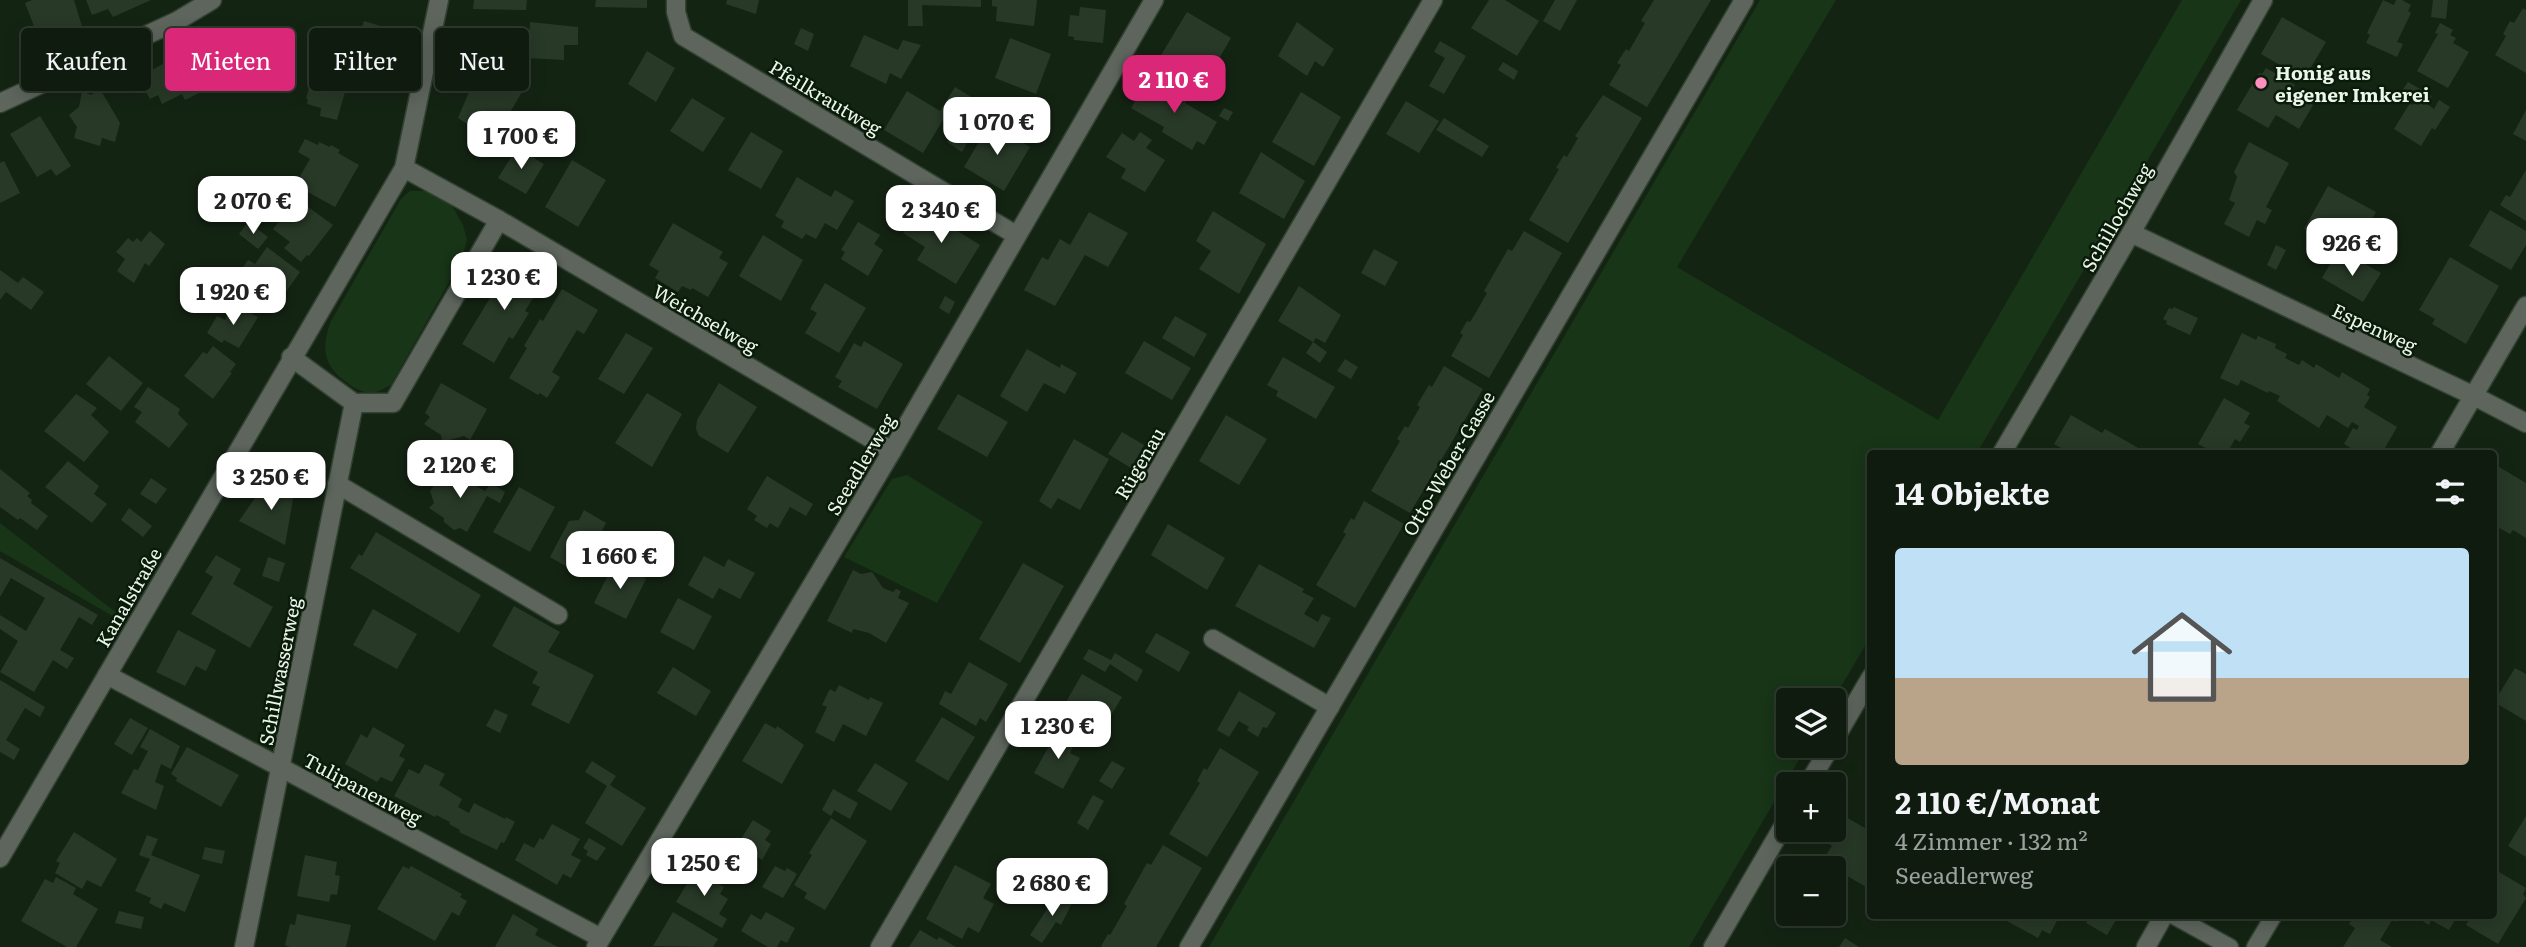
<!DOCTYPE html>
<html lang="de">
<meta charset="utf-8">
<style>
body{margin:0;font-family:Literata,serif;background:#1d281c;color:#f1f3f6;height:100vh;display:flex;flex-direction:column;font-size:26px;white-space:nowrap}
*{box-sizing:border-box;margin:0}
p{font-size:23px;color:#9ba19e}
.icon{flex:none;width:38px;height:38px;fill:none;stroke:currentColor;stroke-width:2;stroke-linecap:round;stroke-linejoin:round}
.map{position:relative;flex:1;overflow:hidden}
.details{position:absolute;left:1867px;top:450px;width:630px;height:469px;display:flex;flex-direction:column;background:#0f1b0e;border-radius:7px;box-shadow:0 4px 18px #0003,0 0 0 2px #2f392e}
.details>*{flex:none}
.guide{position:absolute;left:21px;top:28px;width:665px;height:63px;display:flex;gap:14px}
.controls{position:absolute;left:1776px;top:688px;display:grid;gap:14px}
.controls a{display:grid;place-items:center;width:70px;height:70px;border-radius:7px;background:#0f1b0e;box-shadow:0 4px 18px #0003,0 0 0 2px #2f392e;font-size:35px}
.price{position:absolute;translate:-50% -60px;padding:0 16px;border-radius:14px;background:#fff;color:#222;font-size:23px;line-height:46px;filter:drop-shadow(0 2px 4px #0008)}
.price::after{content:'';position:absolute;left:50%;top:42px;width:21px;height:16px;margin-left:-10px;background:inherit;clip-path:polygon(0 0,100% 0,50% 100%)}
.price.selected{background:#db2777;color:#fff}
ul{padding:0;list-style:none}
li{display:grid;align-content:center;gap:14px;height:371px;padding:0 28px}
li span{display:grid;place-items:center;height:217px;border-radius:7px;color:#555}
li>.icon{margin-inline-start:auto}
span .icon{width:126px;height:126px;fill:#fffc;stroke-width:1}
li b{font-size:30px}
h2{display:flex;justify-content:space-between;align-items:center;height:84px;padding:0 28px;font-size:30px}
.chip{padding:0 24px;border-radius:7px;background:#0f1b0e;box-shadow:0 4px 18px #0003,0 0 0 2px #2f392e;font-size:24px;line-height:63px}
.chip.selected{background:#db2777;color:#fff}
.map>svg:first-child{display:block}
</style>
<div class="map">
<svg width="2526" height="947" viewBox="0 0 2526 947">
<rect width="100%" height="100%" fill="#142413"/>
<!-- green -->
<g fill="#183518">
<polygon points="1760,0 1836,0 1677,267 1938,420 2182,0 2241,0 1977,453 1871,453 1871,636 1833,700 1788,700 1788,746 1807,746 1689,947 1209,947"/>
<path d="M 410,191 L 427,191 L 452,206 L 463,225 L 467,240 L 462,259 L 391,385 C 386,387 381,391 375,392 C 366,394 357,390 349,384 C 324,367 320,349 331,321 L 401,199 Z"/>
<polygon points="907,475 983,522 937,603 844,557 892,479"/>
<polygon points="0,523 118,614 116,618 0,551"/>
</g>
<!-- building -->
<g fill="#283927">
<polygon points="32,0 74,0 84,33 44,52 25,3"/>
<polygon points="86,0 151,0 113,17 108,9 92,15"/>
<polygon points="474,0 527,0 526,10 473,9"/>
<polygon points="596,0 647,0 647,8 595,7"/>
<polygon points="727,0 759,0 756,14 726,4"/>
<polygon points="908,0 981,0 981,7 922,5 923,26 908,26"/>
<polygon points="992,0 1037,0 1034,26 996,21 997,7 992,6"/>
<polygon points="1489,0 1505,0 1539,21 1517,56 1471,28"/>
<polygon points="1555,0 1577,0 1560,31 1543,21"/>
<polygon points="1654,0 1711,0 1647,107 1609,85 1621,65 1617,63 1626,49 1629,51 1645,23 1641,21"/>
<polygon points="2383,0 2394,5 2396,0 2402,0 2411,5 2408,11 2411,13 2397,42 2403,44 2397,57 2366,43 2370,35 2367,33"/>
<polygon points="2433,0 2448,0 2446,19 2431,17"/>
<polygon points="1080,7 1106,10 1103,43 1074,40 1074,37 1068,36 1070,15 1079,16"/>
<polygon points="2523,8 2526,10 2526,73 2495,55 2506,36 2503,34 2510,21 2514,23"/>
<polygon points="1187,12 1231,38 1210,74 1196,65 1188,78 1158,60"/>
<polygon points="2282,17 2326,42 2304,79 2261,54"/>
<polygon points="364,21 391,29 382,62 324,47 329,29 359,36"/>
<polygon points="530,22 578,27 578,45 564,45 564,60 527,58"/>
<polygon points="1297,22 1334,49 1323,67 1315,61 1307,76 1278,56"/>
<polygon points="2440,23 2453,30 2450,35 2456,38 2453,43 2469,52 2448,88 2417,71 2438,34 2435,33"/>
<polygon points="200,25 211,42 214,40 229,63 213,73 188,33"/>
<polygon points="801,28 814,34 808,51 794,44"/>
<polygon points="864,35 898,50 903,40 921,45 901,79 890,73 886,84 850,66"/>
<polygon points="1010,38 1051,54 1036,94 995,78"/>
<polygon points="1440,41 1466,56 1444,94 1429,86 1445,58 1434,52"/>
<polygon points="193,48 213,86 185,100 182,94 162,104 158,95 150,99 140,81 148,76 146,73"/>
<polygon points="647,51 675,68 656,102 628,84"/>
<polygon points="316,58 351,67 350,71 357,73 354,87 347,85 337,120 320,116 321,108 307,104 308,99 306,99"/>
<polygon points="1503,62 1518,71 1514,80 1498,70"/>
<polygon points="2266,68 2295,85 2291,91 2313,105 2299,129 2276,115 2268,128 2237,110 2259,73 2262,74"/>
<polygon points="1154,79 1188,98 1185,103 1217,122 1204,145 1197,141 1192,150 1162,132 1164,127 1131,108 1144,86 1149,89"/>
<polygon points="474,80 502,80 522,92 493,141 458,118"/>
<polygon points="2408,82 2432,96 2427,104 2434,109 2439,100 2450,107 2435,130 2432,128 2421,146 2394,129 2410,103 2413,105 2416,101 2401,92"/>
<polygon points="955,87 973,98 964,114 979,123 962,152 947,142 956,127 943,120 923,153 884,130 907,91 940,111"/>
<polygon points="100,89 120,123 115,142 102,138 100,146 74,138 77,127 69,115 79,107 82,91 91,95"/>
<polygon points="1301,92 1341,117 1314,166 1272,142"/>
<polygon points="1603,95 1642,118 1568,243 1529,220 1559,169 1556,168 1564,155 1567,157 1578,138 1575,136"/>
<polygon points="692,98 725,118 703,152 670,131"/>
<polygon points="1406,101 1439,121 1419,153 1386,134"/>
<polygon points="1224,108 1233,112 1228,121 1219,116"/>
<polygon points="2526,110 2526,141 2513,134"/>
<polygon points="40,116 71,166 56,176 51,169 37,177 10,134"/>
<polygon points="1444,118 1489,146 1482,157 1436,130"/>
<polygon points="990,123 1030,147 1004,191 964,167"/>
<polygon points="751,132 783,151 761,189 728,170"/>
<polygon points="1140,132 1152,140 1146,148 1165,160 1145,192 1121,178 1126,169 1106,157 1122,133 1134,141"/>
<polygon points="305,139 318,145 319,142 330,147 331,145 340,150 338,153 359,165 335,207 295,185 310,159 298,152"/>
<polygon points="2249,142 2289,163 2266,207 2272,210 2265,224 2257,220 2249,237 2224,224 2235,203 2229,200 2237,177 2234,172"/>
<polygon points="517,148 544,164 526,194 498,178"/>
<polygon points="1261,152 1305,181 1284,219 1239,193"/>
<polygon points="572,160 606,180 578,227 545,207"/>
<polygon points="4,161 20,193 0,203 0,163"/>
<polygon points="2526,170 2526,221 2500,205 2506,195 2510,197"/>
<polygon points="797,177 831,197 835,190 854,201 837,230 825,223 816,239 806,234 802,239 781,227 784,221 775,216"/>
<polygon points="2328,186 2376,212 2352,255 2304,229"/>
<polygon points="297,199 333,225 309,256 307,255 301,262 284,248 290,242 273,229"/>
<polygon points="919,207 980,245 956,284 917,260 925,247 903,233"/>
<polygon points="2490,210 2526,231 2526,245 2511,270 2469,246"/>
<polygon points="1213,211 1266,244 1239,294 1199,269 1211,251 1196,241"/>
<polygon points="1089,212 1128,233 1108,267 1085,255 1055,306 1024,290 1042,257 1048,260 1060,239 1070,245"/>
<polygon points="248,222 268,237 258,249 239,234"/>
<polygon points="858,222 880,235 874,244 883,250 868,276 841,259 845,252 841,250"/>
<polygon points="673,223 723,252 719,258 728,263 708,297 692,288 691,290 682,286 678,292 655,278 659,271 649,265"/>
<polygon points="150,231 165,244 149,266 145,263 134,283 117,271 125,259 116,252 128,238 133,242 137,238 141,242"/>
<polygon points="1524,231 1562,253 1489,378 1451,356 1463,335 1460,333 1467,321 1470,322 1475,314 1487,293 1484,291 1508,249 1512,251"/>
<polygon points="763,235 803,260 781,301 739,276"/>
<polygon points="2276,245 2286,250 2276,270 2267,265"/>
<polygon points="267,247 300,272 276,306 235,278 248,260 255,264"/>
<polygon points="1374,249 1398,262 1385,286 1361,273"/>
<polygon points="2334,257 2355,270 2360,261 2381,273 2363,302 2322,278"/>
<polygon points="2450,257 2499,286 2466,344 2432,324 2435,319 2419,310"/>
<polygon points="513,260 545,279 525,311 529,313 513,339 509,337 494,363 462,344"/>
<polygon points="0,270 18,283 23,277 44,292 31,310 6,292 0,300"/>
<polygon points="825,283 866,308 839,353 805,333 817,313 810,309"/>
<polygon points="1299,286 1341,315 1325,343 1316,338 1313,342 1327,352 1320,363 1306,353 1313,342 1278,321"/>
<polygon points="562,289 598,310 584,334 577,330 552,372 560,377 547,398 540,393 538,395 509,378 527,348 524,346 540,319 543,321"/>
<polygon points="945,296 955,302 949,314 939,308"/>
<polygon points="234,304 258,317 239,348 224,340 222,343 207,333 217,316 225,320"/>
<polygon points="2174,307 2198,318 2190,335 2166,324 2167,321 2163,319 2169,308 2173,309"/>
<polygon points="1175,316 1207,334 1194,357 1162,338"/>
<polygon points="626,333 653,348 624,394 598,379"/>
<polygon points="2242,333 2256,340 2258,336 2276,344 2275,348 2287,354 2285,358 2299,365 2302,360 2314,368 2316,364 2339,378 2342,372 2370,389 2367,395 2370,397 2364,407 2397,427 2382,453 2370,453 2362,448 2359,453 2344,444 2353,428 2357,430 2359,426 2352,422 2348,428 2327,415 2319,428 2277,401 2280,396 2269,391 2268,393 2241,380 2238,386 2220,378"/>
<polygon points="864,341 903,364 877,409 838,387 842,381 835,377 854,343 861,347"/>
<polygon points="1144,341 1191,368 1172,400 1125,373"/>
<polygon points="213,346 236,364 230,372 232,373 213,399 184,376 203,352 207,354"/>
<polygon points="1027,349 1060,368 1061,364 1077,373 1065,394 1044,383 1027,412 1000,396"/>
<polygon points="109,356 143,383 121,411 86,384"/>
<polygon points="1283,357 1335,387 1316,419 1276,396 1278,391 1267,385"/>
<polygon points="1345,359 1358,367 1351,379 1337,371"/>
<polygon points="1444,366 1483,389 1410,513 1371,491 1400,441 1397,439 1405,426 1408,428 1420,407 1417,405 1429,385 1432,387"/>
<polygon points="441,383 487,409 470,440 464,436 442,442 441,435 424,424 430,417 425,413"/>
<polygon points="719,383 757,407 728,453 699,436 696,429 697,420"/>
<polygon points="148,387 180,409 178,414 188,424 169,448 135,422 142,412 134,407"/>
<polygon points="647,393 682,414 652,467 615,443"/>
<polygon points="76,394 97,408 91,415 109,432 84,462 44,431"/>
<polygon points="958,394 1008,422 987,457 937,429"/>
<polygon points="2224,398 2250,413 2244,423 2250,426 2240,442 2235,439 2227,453 2215,453 2198,444"/>
<polygon points="1226,415 1267,439 1239,485 1199,461"/>
<polygon points="2071,415 2102,433 2105,429 2147,453 2070,453 2054,444"/>
<polygon points="1122,432 1144,445 1131,468 1108,454"/>
<polygon points="1074,439 1109,459 1080,510 1058,498 1051,509 1039,501"/>
<polygon points="68,461 99,486 94,494 107,504 92,523 45,487"/>
<polygon points="2494,464 2526,483 2526,538 2513,530 2510,534 2494,525"/>
<polygon points="0,469 30,493 27,496 32,500 31,503 48,516 37,530 20,518 18,520 0,507"/>
<polygon points="445,469 485,491 491,483 505,492 500,503 487,496 467,532 460,528 454,530 444,522 444,518 429,508 434,503 430,491"/>
<polygon points="767,476 813,504 806,516 790,507 778,528 770,523 767,528 754,520 757,516 747,509"/>
<polygon points="151,478 167,489 156,504 140,494"/>
<polygon points="268,479 294,494 285,545 239,521"/>
<polygon points="519,487 555,507 530,552 493,532"/>
<polygon points="1364,501 1404,524 1355,608 1316,585 1346,534 1343,532 1351,518 1354,520"/>
<polygon points="129,508 152,526 143,537 121,520"/>
<polygon points="584,510 606,523 579,574 550,557 569,521 579,520"/>
<polygon points="1168,524 1225,558 1207,590 1151,555"/>
<polygon points="376,532 481,595 459,633 350,568 359,554 362,556"/>
<polygon points="216,555 241,569 233,584 273,607 250,648 191,614 213,577 205,572"/>
<polygon points="704,556 724,567 728,559 755,573 740,599 719,588 713,599 688,585"/>
<polygon points="268,557 285,563 279,582 262,576"/>
<polygon points="0,558 98,615 92,625 79,617 60,650 74,658 67,669 53,660 34,692 0,672 18,641 0,629 0,615 26,631 45,598 11,578 0,597"/>
<polygon points="614,563 646,579 626,619 594,603"/>
<polygon points="1023,563 1064,586 1020,663 979,639"/>
<polygon points="1259,564 1304,589 1302,592 1314,598 1304,614 1318,622 1322,614 1331,618 1314,648 1235,606"/>
<polygon points="853,570 861,574 872,572 883,588 893,592 896,589 901,591 898,598 909,603 886,643 869,633 853,629 852,633 827,621"/>
<polygon points="678,598 712,616 694,650 660,632"/>
<polygon points="514,606 560,632 548,652 594,675 569,724 531,705 540,687 532,683 538,672 492,646"/>
<polygon points="373,609 417,634 397,669 353,645"/>
<polygon points="178,630 216,650 206,671 196,666 185,686 156,672"/>
<polygon points="1156,633 1190,652 1179,672 1145,652"/>
<polygon points="1089,649 1111,660 1115,653 1143,670 1137,682 1110,664 1105,672 1083,659"/>
<polygon points="969,662 1008,684 986,722 980,718 976,726 939,704 945,691 951,694"/>
<polygon points="673,667 711,691 696,716 657,693"/>
<polygon points="2515,668 2526,674 2526,721 2494,702"/>
<polygon points="1082,674 1122,697 1101,732 1062,709"/>
<polygon points="0,680 45,707 40,717 25,708 6,740 20,749 14,760 0,752"/>
<polygon points="839,685 869,700 870,697 883,703 866,736 843,724 834,742 815,732 827,707 822,705 830,689 835,692"/>
<polygon points="1239,691 1276,713 1267,728 1263,727 1258,737 1247,730 1249,727 1239,721 1229,737 1217,730"/>
<polygon points="495,709 508,715 500,733 486,726"/>
<polygon points="942,717 975,737 948,781 915,761"/>
<polygon points="130,718 148,728 132,755 114,744"/>
<polygon points="765,723 776,729 777,726 804,745 782,784 742,761"/>
<polygon points="373,727 405,745 399,756 405,759 392,782 381,777 377,782 345,764 361,734 367,738"/>
<polygon points="150,729 180,746 171,769 161,764 155,782 164,786 156,810 121,793 134,769 138,770 148,751 140,747"/>
<polygon points="1054,730 1075,742 1070,753 1080,758 1063,789 1034,773 1049,746 1046,744"/>
<polygon points="187,747 239,775 221,807 176,781 177,778 171,774"/>
<polygon points="1220,748 1259,772 1207,857 1169,834 1200,783 1197,781 1204,768 1207,770"/>
<polygon points="592,761 616,776 610,785 646,808 622,846 585,823 607,786 585,772"/>
<polygon points="1112,761 1125,768 1112,789 1099,781"/>
<polygon points="875,763 908,783 891,811 857,791"/>
<polygon points="425,764 445,774 439,785 462,799 458,807 469,813 474,803 505,819 506,817 515,822 504,843 501,842 497,850 459,832 460,830 449,824 450,822 436,815 435,817 394,796 409,769 419,774"/>
<polygon points="833,789 858,803 850,819 834,810 831,816 822,810"/>
<polygon points="1093,795 1104,801 1088,830 1077,823"/>
<polygon points="1834,810 1870,831 1866,838 1871,841 1871,890 1822,861 1832,846 1813,834 1816,830 1834,830"/>
<polygon points="2526,816 2526,857 2508,846"/>
<polygon points="831,818 867,841 825,910 804,898 807,893 794,885 812,855 809,853"/>
<polygon points="753,820 771,831 765,840 771,844 762,860 755,855 749,867 730,856"/>
<polygon points="552,824 580,839 571,855 581,860 571,878 563,874 557,885 515,860 524,843 534,848 540,838 543,840"/>
<polygon points="74,832 117,859 101,887 87,880 82,889 55,873 60,863 56,861"/>
<polygon points="147,835 158,839 151,855 200,875 185,912 164,903 161,909 149,903 151,898 135,891 150,859 139,855"/>
<polygon points="589,838 606,848 597,861 586,855 588,851 583,848"/>
<polygon points="1163,845 1202,868 1156,947 1102,947 1101,946 1108,934 1110,935 1127,906 1124,904 1147,863 1151,865"/>
<polygon points="205,847 225,851 222,864 202,859"/>
<polygon points="305,855 337,862 335,875 340,876 337,895 331,894 329,902 297,896"/>
<polygon points="955,865 991,884 983,898 994,904 979,933 968,927 962,939 926,919"/>
<polygon points="403,866 409,869 411,866 462,894 460,897 467,901 459,916 452,912 435,941 377,909"/>
<polygon points="775,866 785,871 787,868 797,874 783,898 762,887"/>
<polygon points="2494,869 2526,888 2523,894 2526,898 2498,944 2466,925 2471,915 2494,915"/>
<polygon points="695,870 724,887 720,894 728,899 719,914 727,919 722,928 676,902"/>
<polygon points="56,877 76,888 73,894 98,909 76,947 67,947 21,921 45,879 53,883"/>
<polygon points="1057,894 1072,903 1061,925 1056,922 1042,943 1030,935"/>
<polygon points="119,911 144,917 141,929 115,923"/>
<polygon points="673,912 718,939 713,947 653,946"/>
<polygon points="766,912 795,928 787,943 781,940 777,947 768,947 741,931 751,914 761,920"/>
<polygon points="297,914 351,925 346,947 290,947 285,945 290,924 295,925"/>
<polygon points="513,914 538,929 535,935 558,947 495,947"/>
<polygon points="2005,915 2060,915 2050,934 2042,930 2038,938 2003,919"/>
<polygon points="2091,915 2119,915 2107,935 2086,923"/>
<polygon points="2355,915 2400,915 2396,922 2392,920 2380,940 2392,947 2343,947 2355,928 2349,924"/>
<polygon points="2413,915 2458,915 2449,930 2431,920 2429,925"/>
<polygon points="920,930 937,940 939,937 956,947 909,947"/>
<polygon points="1845,938 1859,947 1839,947"/>
</g>
<g fill="none" stroke-linecap="round" stroke-linejoin="round">
<defs>
<g id="lane">
<polyline points="2172,915 2230,947"/>
<polyline points="2255,947 2274,915"/>
</g>
<g id="street">
<polyline points="676,0 676,12 683,36 1016,235"/>
<polyline points="0,103 177,21 212,0"/>
<polyline points="404,168 499,220 892,451"/>
<polyline points="2131,233 2474,396 2526,423"/>
<polyline points="291,357 354,403 393,403 499,220"/>
<polyline points="2002,453 2131,233 2263,0"/>
<polyline points="2440,453 2526,306"/>
<polyline points="337,484 558,615"/>
<polyline points="1213,639 1330,707"/>
<polyline points="107,675 601,938"/>
<polyline points="1834,740 1871,677"/>
<polyline points="1808,784 1831,746"/>
<polyline points="0,858 404,168 439,0"/>
<polyline points="244,947 354,403"/>
<polyline points="596,947 892,451 1154,0"/>
<polyline points="880,947 1433,0"/>
<polyline points="1189,947 1744,0"/>
<polyline points="1713,947 1788,818"/>
<polyline points="2146,947 2164,915"/>
</g>
</defs>
<!-- lane casing -->
<use href="#lane" stroke="#324131" stroke-width="19"/>
<!-- street casing -->
<use href="#street" stroke="#324131" stroke-width="21"/>
<!-- lane -->
<use href="#lane" stroke="#5d655d" stroke-width="16"/>
<!-- street -->
<use href="#street" stroke="#5d655d" stroke-width="18"/>
</g>
<!-- markers -->
<circle fill="#fd8ebe" stroke="#0b1b0a" stroke-width="2.5" cx="2261" cy="83" r="7"/>
<g text-anchor="middle" dominant-baseline="central" stroke-width="5" stroke-linejoin="round" paint-order="stroke">
<!-- poi labels -->
<g font-size="19" font-weight="bold" fill="#ebf6ea" stroke="#0b1b0a" text-anchor="start">
<text x="2275" y="72">Honig aus<tspan x="2275" dy="22">eigener Imkerei</tspan></text>
</g>
<!-- street labels -->
<g font-size="19" fill="#ebf6ea" stroke="#0b1b0a">
<text transform="translate(826 97) rotate(31)">Pfeilkrautweg</text>
<text transform="translate(2116 217) rotate(-60)">Schillochweg</text>
<text transform="translate(706 318) rotate(30)">Weichselweg</text>
<text transform="translate(2375 327) rotate(25)">Espenweg</text>
<text transform="translate(1139 463) rotate(-60)">Rügenau</text>
<text transform="translate(1448 463) rotate(-60)">Otto-Weber-Gasse</text>
<text transform="translate(860 464) rotate(-59)">Seeadlerweg</text>
<text transform="translate(128 597) rotate(-60)">Kanalstraße</text>
<text transform="translate(279 671) rotate(-79)">Schillwasserweg</text>
<text transform="translate(363 788) rotate(28)">Tulipanenweg</text>
</g>
</g>
</svg>
<div class="controls">
<a><svg class="icon" aria-label="layers" viewBox="0 0 24 24"><path d="M12 4l9 5-9 5-9-5zM3 14l9 5 9-5"/></svg></a>
<a>+</a>
<a>−</a>
</div>
<b class="price selected" style="left:1174px;top:115px">2 110 €</b>
<b class="price" style="left:997px;top:157px">1 070 €</b>
<b class="price" style="left:521px;top:171px">1 700 €</b>
<b class="price" style="left:253px;top:236px">2 070 €</b>
<b class="price" style="left:941px;top:245px">2 340 €</b>
<b class="price" style="left:2352px;top:278px">926 €</b>
<b class="price" style="left:504px;top:312px">1 230 €</b>
<b class="price" style="left:233px;top:327px">1 920 €</b>
<b class="price" style="left:460px;top:500px">2 120 €</b>
<b class="price" style="left:271px;top:512px">3 250 €</b>
<b class="price" style="left:620px;top:591px">1 660 €</b>
<b class="price" style="left:1058px;top:761px">1 230 €</b>
<b class="price" style="left:704px;top:898px">1 250 €</b>
<b class="price" style="left:1052px;top:918px">2 680 €</b>
<div class="guide">
<a class="chip">Kaufen</a>
<a class="chip selected">Mieten</a>
<a class="chip">Filter</a>
<a class="chip">Neu</a>
</div>
<section class="details">
<h2>14 Objekte<svg class="icon" aria-label="filters" viewBox="0 0 24 24"><path d="M4 7h16M4 17h16"/><circle cx="9" cy="7" r="2"/><circle cx="15" cy="17" r="2"/></svg></h2>
<ul>
<li><span style="background:linear-gradient(#bfe0f5 60%,#b9a48a 0)"><svg class="icon" aria-label="home" viewBox="0 0 24 24"><path d="M3 11l9-7 9 7M6 9v11h12V9"/></svg></span><div><b>2 110 €/Monat</b><p>4 Zimmer · 132 m²</p><p>Seeadlerweg</p></div></li>
</ul>
</section>
</div>
